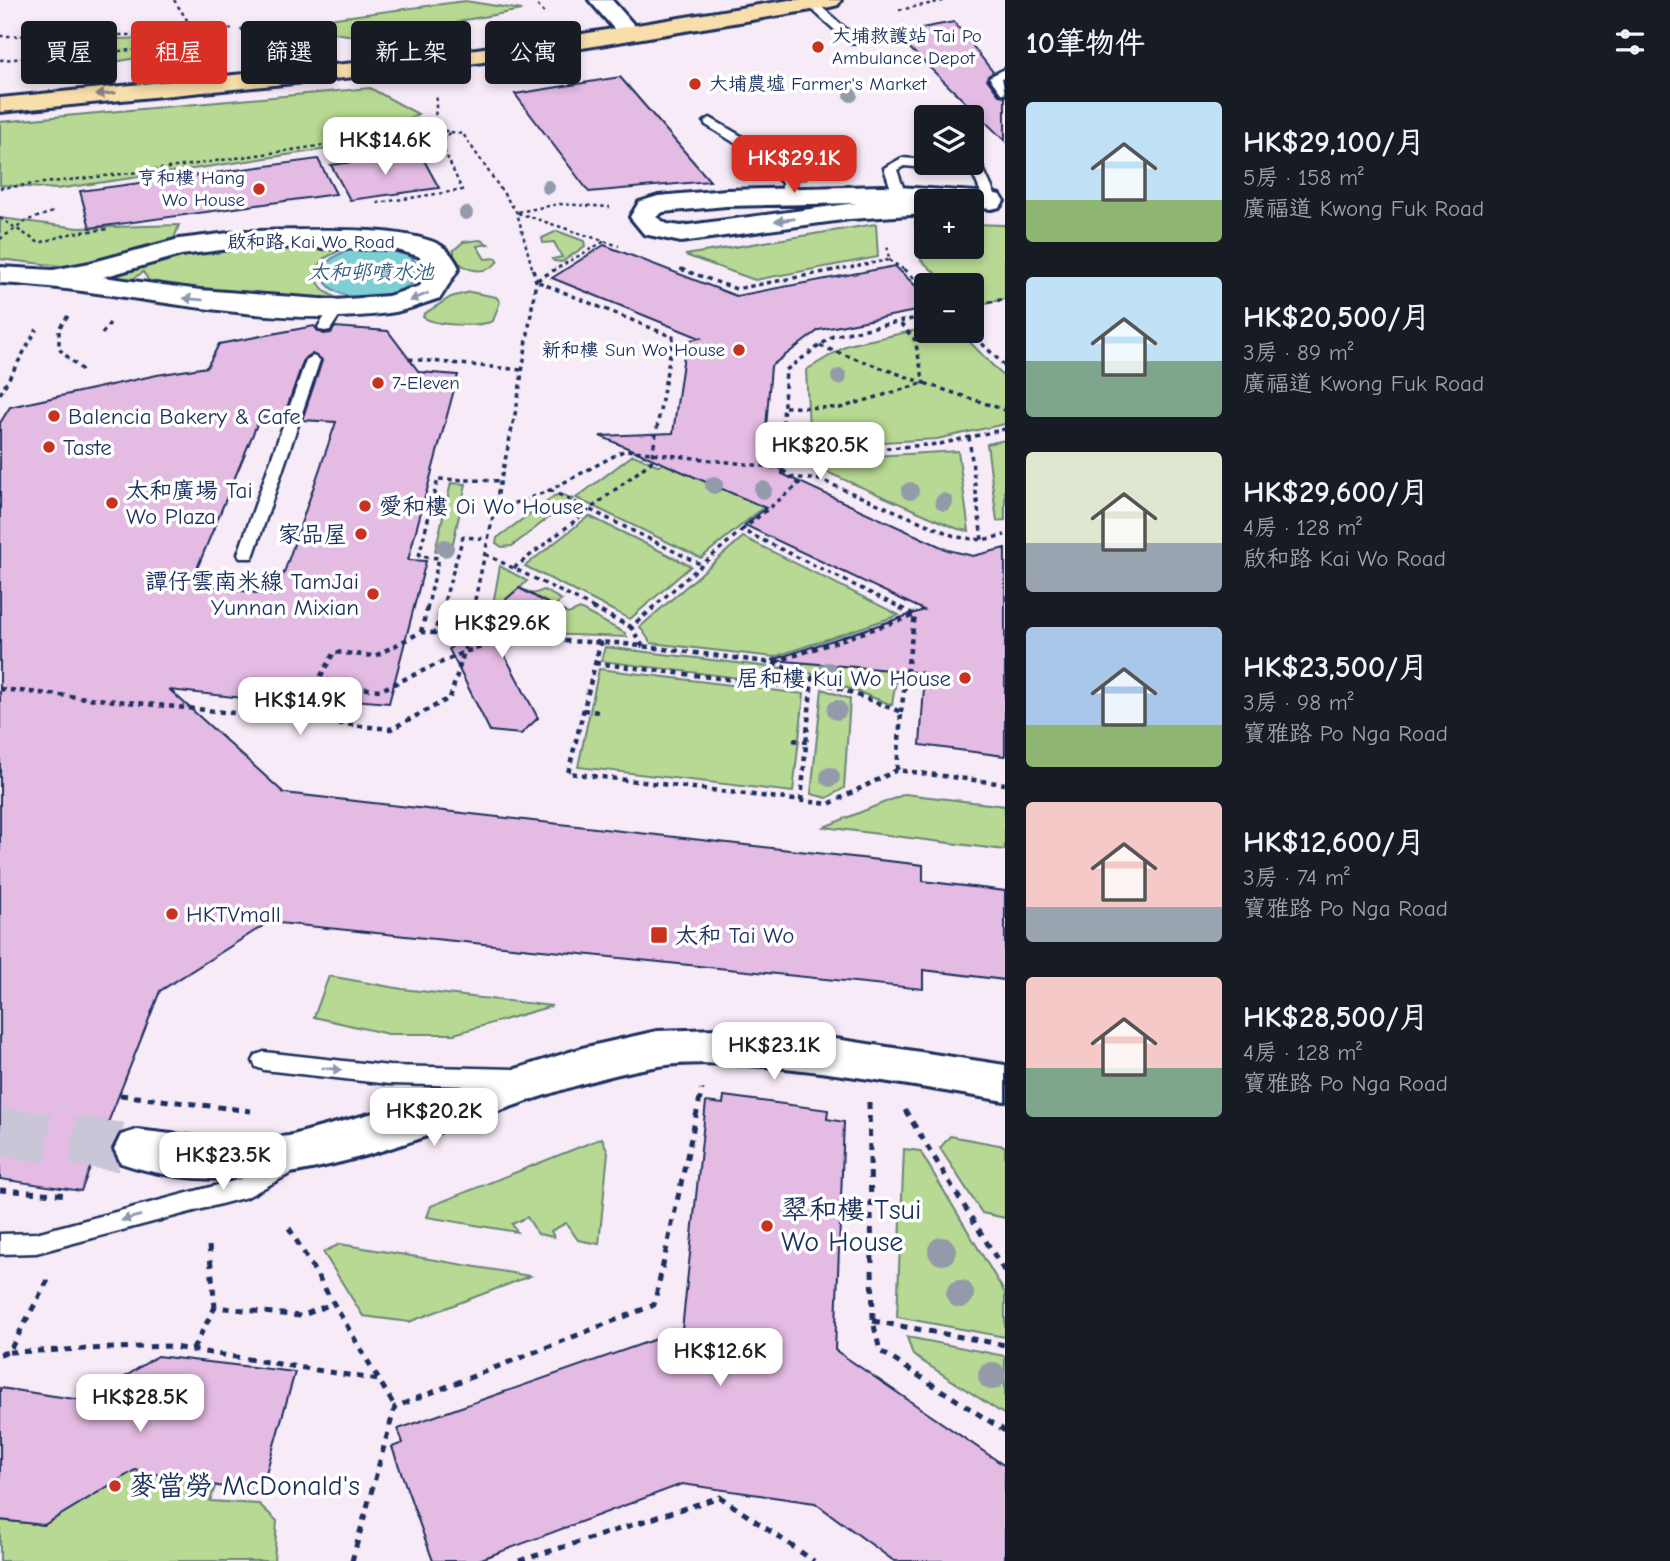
<!DOCTYPE html>
<html lang="zh-TW">
<meta charset="utf-8">
<style>
body{margin:0;font-family:"Comic Neue","LXGW WenKai TC",sans-serif;background:#242831;color:#f1f3f6;height:100vh;display:flex;flex-direction:column;font-size:26px;white-space:nowrap}
*{box-sizing:border-box;margin:0}
p{font-size:23px;color:#9ea1a6}
.icon{flex:none;width:38px;height:38px;fill:none;stroke:currentColor;stroke-width:2;stroke-linecap:round;stroke-linejoin:round}
.map{position:relative;flex:1;overflow:hidden}
.drawer{display:flex;flex-direction:column;background:#171b24;width:665px}
.drawer>*{flex:none}
.hud{position:absolute;left:21px;top:21px;width:665px;height:63px;display:flex;gap:14px}
.tools{position:absolute;left:914px;top:105px;display:grid;gap:14px}
.tools a{display:grid;place-items:center;width:70px;height:70px;border-radius:7px;background:#171b24;box-shadow:0 4px 10px #0003;font-size:35px}
.price{position:absolute;translate:-50% -60px;padding:0 16px;border-radius:14px;background:#fff;color:#222;font-size:23px;line-height:46px;filter:drop-shadow(0 2px 4px #0008)}
.price::after{content:'';position:absolute;left:50%;top:42px;width:21px;height:16px;margin-left:-10px;background:inherit;clip-path:polygon(0 0,100% 0,50% 100%)}
.price.on{background:#d93025;color:#fff}
ul{padding:0;list-style:none}
li{display:flex;align-items:center;gap:21px;height:175px;padding:0 21px}
li span{display:grid;place-items:center;flex:none;width:196px;height:140px;border-radius:7px;color:#555}
li>.icon{margin-inline-start:auto}
span .icon{width:84px;height:84px;fill:#fffc;stroke-width:1}
li b{font-size:30px}
h2{display:flex;justify-content:space-between;align-items:center;height:84px;padding:0 21px;font-size:30px}
.chip{padding:0 24px;border-radius:7px;background:#171b24;box-shadow:0 4px 10px #0003;font-size:24px;line-height:63px}
.chip.on{background:#d93025;color:#fff}
main{display:flex;flex:1;min-height:0}
.map>svg:first-child{display:block}
</style>
<main>
<div class="map">
<svg width="1005" height="1561" viewBox="0 0 1005 1561">
<rect width="100%" height="100%" fill="#f7ebf7"/>
<filter id="ink" filterUnits="userSpaceOnUse"><feTurbulence type="fractalNoise" baseFrequency=".0143" numOctaves="2"/><feDisplacementMap in="SourceGraphic" scale="14" xChannelSelector="R" yChannelSelector="G"/><feConvolveMatrix kernelMatrix="1 2 1 2 8 2 1 2 1" color-interpolation-filters="sRGB"/></filter>
<g filter="url(#ink)">
<!-- green -->
<g fill="#b8d993" stroke="#6a8478" stroke-width="2">
<polygon points="465,1 522,10 465,20 428,32 354,36 313,30 297,23"/>
<polygon points="157,38 167,53 78,68 61,63 78,47 35,43 36,41"/>
<polygon points="370,88 418,114 355,145 57,189 0,185 0,122"/>
<path d="M 0,218 L 78,228 L 179,225 L 168,255 L 157,264 C 204,241 299,244 352,244 L 323,259 L 315,275 C 320,290 329,295 343,301 L 172,288 L 149,281 L 143,272 L 127,283 L 87,269 L 0,259 Z"/>
<polygon points="915,223 926,224 926,247 971,247 971,224 1005,225 1005,299 982,304 976,297 971,298 971,285 948,285 921,260"/>
<polygon points="876,224 878,257 755,280 685,255"/>
<polygon points="557,231 584,241 585,246 562,262 554,261 552,259 562,257 554,242 543,243 542,238"/>
<path d="M 480,240 L 488,244 L 477,246 L 485,259 L 497,258 L 498,261 C 486,277 464,271 454,257 L 454,250 L 463,242 Z"/>
<path d="M 470,292 L 496,297 L 500,302 L 493,321 C 479,327 435,326 423,317 L 424,314 L 451,297 Z"/>
<polygon points="926,328 926,331 959,331 1005,378 1005,424 937,439 810,446 806,370 848,345"/>
<polygon points="1005,440 1005,520 997,521 987,444"/>
<polygon points="958,451 969,531 958,529 824,471 813,463 823,459"/>
<polygon points="633,455 660,466 663,461 791,485 701,558 576,498"/>
<polygon points="451,483 466,484 451,552 435,551"/>
<polygon points="561,494 573,499 512,546 502,547 496,543 497,538 554,496"/>
<polygon points="589,516 691,566 630,619 525,566"/>
<polygon points="743,537 899,615 774,657 651,643 640,627"/>
<polygon points="500,566 527,581 520,588 533,594 544,590 562,600 554,606 568,614 580,609 625,633 627,637 488,632"/>
<polygon points="905,624 892,705 802,670 803,658"/>
<polygon points="605,647 770,667 784,668 780,683 601,661"/>
<polygon points="599,669 804,694 793,792 578,767"/>
<polygon points="822,689 850,699 844,788 827,798 811,794"/>
<polygon points="905,794 1005,806 1005,850 824,827"/>
<polygon points="329,976 402,989 552,1006 454,1034 388,1034 314,1017"/>
<polygon points="950,1136 1005,1146 1005,1218 982,1213 940,1148"/>
<polygon points="602,1138 608,1152 599,1244 578,1240 566,1223 551,1231 554,1237 538,1234 527,1217 512,1224 517,1232 427,1217 431,1206"/>
<polygon points="904,1149 920,1151 1005,1293 1005,1337 897,1317"/>
<polygon points="340,1244 530,1276 409,1322 363,1316 323,1252"/>
<polygon points="907,1337 1005,1356 1005,1415 913,1355"/>
<polygon points="135,1470 216,1484 210,1501 259,1504 277,1521 274,1561 0,1561 0,1520 44,1525"/>
</g>
<!-- water -->
<path fill="#7dced5" stroke="#568ea5" stroke-width="2" d="M 378,247 C 396,250 423,254 419,278 C 398,300 328,310 321,271 C 333,250 356,248 378,247 Z"/>
<!-- building -->
<g fill="#e4bbe3" stroke="#1b2f5e" stroke-width="2" fill-rule="evenodd">
<polygon points="954,22 993,72 987,79 999,95 1005,96 1005,141 894,33"/>
<polygon points="620,77 710,181 589,192 515,94"/>
<polygon points="420,153 439,188 350,200 331,165"/>
<polygon points="318,159 336,194 90,228 80,191"/>
<polygon points="604,245 736,296 895,266 926,296 926,309 819,330 771,366 765,440 785,441 782,474 948,550 973,556 1005,548 1005,756 920,745 925,673 772,660 924,610 745,525 766,508 600,436 673,433 686,341 700,338 552,278"/>
<path d="M 314,326 L 318,331 L 324,334 L 331,333 L 335,327 L 388,331 L 419,372 L 458,375 L 408,560 L 426,561 L 389,703 L 281,694 L 279,702 L 170,690 L 284,793 L 923,865 L 923,881 L 1005,891 L 1005,980 L 923,970 L 923,989 L 269,922 L 160,991 L 81,1191 L 0,1179 L 0,423 L 10,407 L 157,375 L 207,367 L 219,344 ZM 312,354 L 322,361 L 302,420 L 336,422 L 276,596 L 191,583 L 260,417 L 283,419 L 304,359 Z"/>
<polygon points="519,588 564,612 530,642 497,641 538,718 521,734 490,731 449,649"/>
<polygon points="724,1096 828,1110 827,1119 844,1122 835,1350 1005,1466 1005,1561 894,1561 815,1503 682,1484 476,1561 433,1561 392,1447 403,1443 398,1429 682,1330 706,1102 723,1104"/>
<polygon points="157,1356 295,1372 260,1494 135,1470 44,1525 0,1520 0,1388 88,1401"/>
</g>
<g fill="none" stroke-linecap="round" stroke-linejoin="round">
<!-- secondary-tunnel -->
<polyline stroke="#cbc5d8" stroke-width="49" stroke-dasharray="49 24" stroke-linecap="butt" points="0,1132 137,1149"/>
<defs>
<g id="lane">
<polygon points="807,1 815,1 857,39 857,43 849,43 807,5"/>
<polygon points="1005,69 1005,77 1002,78 1005,94 1001,93 989,77"/>
<polygon points="710,118 769,152 796,182 792,199 782,199 782,183 759,158 706,125 704,122"/>
<polygon points="902,158 926,160 926,163 982,166 998,201 996,204 986,204 972,172 904,166 897,170 910,207 903,211 898,210 884,168"/>
<polygon points="338,303 345,307 330,330 325,331 320,330 318,327 333,304"/>
<polygon points="313,356 320,360 254,554 252,558 240,558 238,554 306,360"/>
<polygon points="264,1052 389,1066 515,1069 523,1072 526,1078 523,1084 515,1087 389,1084 264,1070 256,1067 253,1061 256,1055"/>
<polygon points="289,1153 297,1156 301,1163 297,1170 247,1197 36,1253 0,1254 0,1234 36,1233 241,1179"/>
</g>
<g id="street">
<polygon points="589,0 612,0 641,33 638,38 622,38"/>
<path d="M 883,186 L 991,193 L 1000,195 L 1004,201 L 1000,207 L 991,209 L 971,207 L 971,201 L 926,201 L 926,214 L 850,219 L 681,242 L 644,234 L 630,217 L 639,202 L 658,196 L 726,190 ZM 856,203 L 681,226 L 667,224 L 656,217 L 663,212 L 726,206 Z"/>
<path d="M 246,231 C 296,231 395,224 438,244 C 449,250 454,258 459,268 L 440,298 C 423,303 406,311 389,313 C 259,330 129,290 0,283 L 0,267 L 53,270 L 90,263 L 179,239 ZM 246,247 L 394,249 L 418,256 L 431,268 L 420,286 L 388,296 L 334,300 L 200,290 L 103,277 L 181,255 Z"/>
</g>
<path id="secondary" d="M 717,1029 L 816,1036 L 1005,1065 L 1005,1101 C 925,1088 845,1073 764,1066 C 729,1064 693,1061 659,1066 C 484,1094 299,1224 121,1163 L 114,1149 L 121,1135 L 137,1130 L 232,1141 L 289,1136 L 399,1106 L 582,1048 L 657,1031 Z"/>
<polygon id="primary" points="789,0 841,0 838,5 830,7 570,50 425,70 0,112 0,98 425,56 570,36"/>
</defs>
<!-- lane casing -->
<use href="#lane" stroke="#1b2f5e" stroke-width="5"/>
<!-- street casing -->
<use href="#street" stroke="#1b2f5e" stroke-width="6"/>
<!-- secondary casing -->
<use href="#secondary" stroke="#1b2f5e" stroke-width="6"/>
<!-- primary casing -->
<use href="#primary" stroke="#1b2f5e" stroke-width="6"/>
<!-- path-far3 -->
<g stroke="#1b2f5e" stroke-width="2.5" stroke-dasharray="3.5 3.5" stroke-linecap="butt">
<polyline points="174,0 193,29"/>
<polyline points="533,0 544,13"/>
<polyline points="899,10 948,0"/>
<polyline points="241,28 245,34 293,29 296,37"/>
<polyline points="293,29 314,26 321,21"/>
<polyline points="0,36 133,35 223,29"/>
<polyline points="0,60 146,49 233,28"/>
<polyline points="434,129 437,95"/>
<polyline points="0,188 148,171 434,129 463,134 517,213 533,271"/>
<polyline points="377,203 462,190 441,143 450,132"/>
<polyline points="518,212 559,204 610,207"/>
<polyline points="518,213 619,246"/>
<polyline points="0,218 39,243 73,233 109,229"/>
<polyline points="0,239 28,220 53,212"/>
<polyline points="889,260 906,271"/>
<polyline points="680,269 686,271"/>
<polyline points="552,271 605,241"/>
<polyline points="830,271 889,260 887,243"/>
</g>
<!-- path-far2 -->
<g stroke="#1b2f5e" stroke-width="3.5" stroke-dasharray="4.5 4.5" stroke-linecap="butt">
<polyline points="681,269 736,289 840,269"/>
<polyline points="904,269 926,290"/>
<polyline points="537,280 556,269"/>
<polyline points="971,306 1005,299"/>
<polyline points="68,316 59,328 59,349 84,372"/>
<polyline points="969,331 1005,366"/>
<polyline points="102,334 112,320"/>
<polyline points="820,346 924,383 915,340 899,322"/>
<polyline points="409,359 522,370"/>
<polyline points="0,394 37,329"/>
<polyline points="785,407 840,408 924,383 1005,410"/>
<polyline points="969,437 982,540"/>
<polyline points="790,477 821,480 957,537 982,540 1005,535"/>
<polyline points="550,490 702,565"/>
<polyline points="496,506 520,502 550,490 625,450 780,468 786,370 833,336 926,316"/>
<polyline points="742,530 799,484 780,468 820,453 940,444 1005,429"/>
<polyline points="485,554 596,609"/>
<polyline points="514,568 651,462 673,337 536,281"/>
<polyline points="427,609 439,558 419,556 438,479 502,481"/>
<polyline points="442,609 463,537 488,539"/>
<polyline points="473,609 517,405 536,281 533,269"/>
<polyline points="651,609 742,530 903,609"/>
</g>
<!-- path-far1 -->
<g stroke="#1b2f5e" stroke-width="4.5" stroke-dasharray="5 5" stroke-linecap="butt">
<polyline points="592,608 631,627"/>
<polyline points="900,608 915,615 901,712"/>
<polyline points="421,632 427,608"/>
<polyline points="603,643 600,644 568,773 829,804 897,770 1005,784"/>
<polyline points="643,647 631,627 653,608"/>
<polyline points="775,662 915,615"/>
<polyline points="595,663 784,686 806,675"/>
<polyline points="285,682 381,690 464,652 474,608"/>
<polyline points="316,685 334,652 375,656 421,632 435,633 442,608"/>
<polyline points="0,689 391,729 450,698 464,652 509,639 617,643 774,663 901,712 897,770"/>
<polyline points="583,710 599,712"/>
<polyline points="793,740 807,742"/>
<polyline points="801,801 812,677"/>
</g>
<!-- path -->
<g stroke="#1b2f5e" stroke-width="5" stroke-dasharray="7 7" stroke-linecap="butt">
<polyline points="120,1095 251,1111"/>
<polyline points="869,1102 873,1321 880,1351 1005,1431"/>
<polyline points="905,1110 1005,1272"/>
<polyline points="0,1190 69,1195"/>
<polyline points="289,1228 395,1407"/>
<polyline points="209,1246 215,1307 301,1316 334,1303"/>
<polyline points="873,1321 1005,1345"/>
<polyline points="193,1349 215,1307"/>
<polyline points="9,1352 167,1346 379,1380"/>
<polyline points="0,1354 9,1352 48,1280"/>
<polyline points="352,1561 395,1407 654,1305 702,1089"/>
<polyline points="519,1561 720,1497 814,1561"/>
</g>
<!-- lane -->
<use href="#lane" fill="#fff" fill-rule="evenodd"/>
<!-- street -->
<use href="#street" fill="#fff" fill-rule="evenodd"/>
<!-- secondary -->
<use href="#secondary" fill="#fff" fill-rule="evenodd"/>
<!-- primary -->
<use href="#primary" fill="#f8deab" fill-rule="evenodd"/>
</g>
<!-- trees -->
<g fill="#939baa">
<circle cx="920" cy="83" r="6"/>
<circle cx="851" cy="95" r="7"/>
<circle cx="834" cy="148" r="7"/>
<circle cx="744" cy="159" r="7"/>
<circle cx="803" cy="174" r="7"/>
<circle cx="548" cy="187" r="7"/>
<circle cx="466" cy="213" r="7"/>
<circle cx="839" cy="377" r="8"/>
<circle cx="714" cy="485" r="9"/>
<circle cx="763" cy="490" r="9"/>
<circle cx="910" cy="491" r="9"/>
<circle cx="944" cy="502" r="9"/>
<circle cx="445" cy="548" r="9"/>
<circle cx="828" cy="672" r="10"/>
<circle cx="837" cy="710" r="10"/>
<circle cx="830" cy="777" r="10"/>
<circle cx="942" cy="1251" r="14"/>
<circle cx="960" cy="1294" r="14"/>
<circle cx="992" cy="1376" r="14"/>
</g>
<!-- one-way arrows -->
<defs><path id="oneway-solid" d="M-6-.8H1V-3.2L6.5 0L1 3.2V.8H-6Z" transform="scale(1.75)"/></defs>
<use fill="#8a8684" href="#oneway-solid" transform="translate(106 94) rotate(174)"/>
<g fill="#8d97ae">
<use href="#oneway-solid" transform="translate(785 220) rotate(172)"/>
<use href="#oneway-solid" transform="translate(419 297) rotate(157)"/>
<use href="#oneway-solid" transform="translate(193 299) rotate(-174)"/>
<use href="#oneway-solid" transform="translate(332 1069) rotate(6)"/>
<use href="#oneway-solid" transform="translate(131 1218) rotate(165)"/>
</g>
</g>
<!-- markers -->
<g fill="#c8321e" stroke="#fff" stroke-width="2.5">
<circle cx="818" cy="47" r="7"/>
<circle cx="695" cy="84" r="7"/>
<circle cx="259" cy="189" r="7"/>
<circle cx="739" cy="350" r="7"/>
<circle cx="378" cy="383" r="7"/>
<circle cx="54" cy="416" r="7"/>
<circle cx="49" cy="447" r="7"/>
<circle cx="112" cy="503" r="7"/>
<circle cx="365" cy="506" r="7"/>
<circle cx="361" cy="534" r="7"/>
<circle cx="373" cy="594" r="7"/>
<circle cx="965" cy="678" r="7"/>
<circle cx="172" cy="914" r="7"/>
<rect x="650" y="926" width="18" height="18" rx="3.5"/>
<circle cx="767" cy="1226" r="7"/>
<circle cx="115" cy="1486" r="7"/>
</g>
<g text-anchor="middle" dominant-baseline="central" stroke-width="7" stroke-linejoin="round" paint-order="stroke">
<!-- far-poi labels -->
<g font-size="19" fill="#1b2f5e" stroke="#fff" text-anchor="start">
<text x="832" y="36">大埔救護站 Tai Po<tspan x="832" dy="22">Ambulance Depot</tspan></text>
<text x="709" y="84">大埔農墟 Farmer's Market</text>
<text x="245" y="178" text-anchor="end">亨和樓 Hang<tspan x="245" dy="22">Wo House</tspan></text>
<text x="725" y="350" text-anchor="end">新和樓 Sun Wo House</text>
<text x="392" y="383">7-Eleven</text>
</g>
<!-- far-street labels -->
<g font-size="19" fill="#1b2f5e" stroke="#fff">
<text x="311" y="242">啟和路 Kai Wo Road</text>
</g>
<!-- far-water labels -->
<g font-size="21" font-style="italic" fill="#385f82" stroke="#fff">
<text x="371" y="272">太和邨噴水池</text>
</g>
<!-- poi labels -->
<g font-size="23" fill="#1b2f5e" stroke="#fff" text-anchor="start">
<text x="68" y="416">Balencia Bakery &amp; Cafe</text>
<text x="63" y="447">Taste</text>
<text x="126" y="490">太和廣場 Tai<tspan x="126" dy="26">Wo Plaza</tspan></text>
<text x="379" y="506">愛和樓 Oi Wo House</text>
<text x="347" y="534" text-anchor="end">家品屋</text>
<text x="359" y="581" text-anchor="end">譚仔雲南米線 TamJai<tspan x="359" dy="26">Yunnan Mixian</tspan></text>
<text x="951" y="678" text-anchor="end">居和樓 Kui Wo House</text>
<text x="186" y="914">HKTVmall</text>
<text x="675" y="935">太和 Tai Wo</text>
</g>
<!-- near-poi labels -->
<g font-size="28" fill="#1b2f5e" stroke="#fff" text-anchor="start">
<text x="781" y="1210">翠和樓 Tsui<tspan x="781" dy="32">Wo House</tspan></text>
<text x="129" y="1486">麥當勞 McDonald's</text>
</g>
</g>
</svg>
<div class="tools">
<a><svg class="icon" aria-label="layers" viewBox="0 0 24 24"><path d="M12 4l9 5-9 5-9-5zM3 14l9 5 9-5"/></svg></a>
<a>+</a>
<a>−</a>
</div>
<b class="price" style="left:385px;top:177px">HK$14.6K</b>
<b class="price on" style="left:794px;top:195px">HK$29.1K</b>
<b class="price" style="left:820px;top:482px">HK$20.5K</b>
<b class="price" style="left:502px;top:660px">HK$29.6K</b>
<b class="price" style="left:300px;top:737px">HK$14.9K</b>
<b class="price" style="left:774px;top:1082px">HK$23.1K</b>
<b class="price" style="left:434px;top:1148px">HK$20.2K</b>
<b class="price" style="left:223px;top:1192px">HK$23.5K</b>
<b class="price" style="left:720px;top:1388px">HK$12.6K</b>
<b class="price" style="left:140px;top:1434px">HK$28.5K</b>
<div class="hud">
<a class="chip">買屋</a>
<a class="chip on">租屋</a>
<a class="chip">篩選</a>
<a class="chip">新上架</a>
<a class="chip">公寓</a>
</div>
</div>
<section class="drawer">
<h2>10筆物件<svg class="icon" aria-label="filters" viewBox="0 0 24 24"><path d="M4 7h16M4 17h16"/><circle cx="9" cy="7" r="2"/><circle cx="15" cy="17" r="2"/></svg></h2>
<ul>
<li><span style="background:linear-gradient(#bfe0f5 70%,#8fb573 0)"><svg class="icon" aria-label="home" viewBox="0 0 24 24"><path d="M3 11l9-7 9 7M6 9v11h12V9"/></svg></span><div><b>HK$29,100/月</b><p>5房 · 158 m²</p><p>廣福道 Kwong Fuk Road</p></div></li>
<li><span style="background:linear-gradient(#bfe0f5 60%,#7fa58c 0)"><svg class="icon" aria-label="home" viewBox="0 0 24 24"><path d="M3 11l9-7 9 7M6 9v11h12V9"/></svg></span><div><b>HK$20,500/月</b><p>3房 · 89 m²</p><p>廣福道 Kwong Fuk Road</p></div></li>
<li><span style="background:linear-gradient(#dfe7d0 65%,#9aa5b1 0)"><svg class="icon" aria-label="home" viewBox="0 0 24 24"><path d="M3 11l9-7 9 7M6 9v11h12V9"/></svg></span><div><b>HK$29,600/月</b><p>4房 · 128 m²</p><p>啟和路 Kai Wo Road</p></div></li>
<li><span style="background:linear-gradient(#a9c7e8 70%,#8fb573 0)"><svg class="icon" aria-label="home" viewBox="0 0 24 24"><path d="M3 11l9-7 9 7M6 9v11h12V9"/></svg></span><div><b>HK$23,500/月</b><p>3房 · 98 m²</p><p>寶雅路 Po Nga Road</p></div></li>
<li><span style="background:linear-gradient(#f6c9c9 75%,#9aa5b1 0)"><svg class="icon" aria-label="home" viewBox="0 0 24 24"><path d="M3 11l9-7 9 7M6 9v11h12V9"/></svg></span><div><b>HK$12,600/月</b><p>3房 · 74 m²</p><p>寶雅路 Po Nga Road</p></div></li>
<li><span style="background:linear-gradient(#f6c9c9 65%,#7fa58c 0)"><svg class="icon" aria-label="home" viewBox="0 0 24 24"><path d="M3 11l9-7 9 7M6 9v11h12V9"/></svg></span><div><b>HK$28,500/月</b><p>4房 · 128 m²</p><p>寶雅路 Po Nga Road</p></div></li>
</ul>
</section>
</main>
